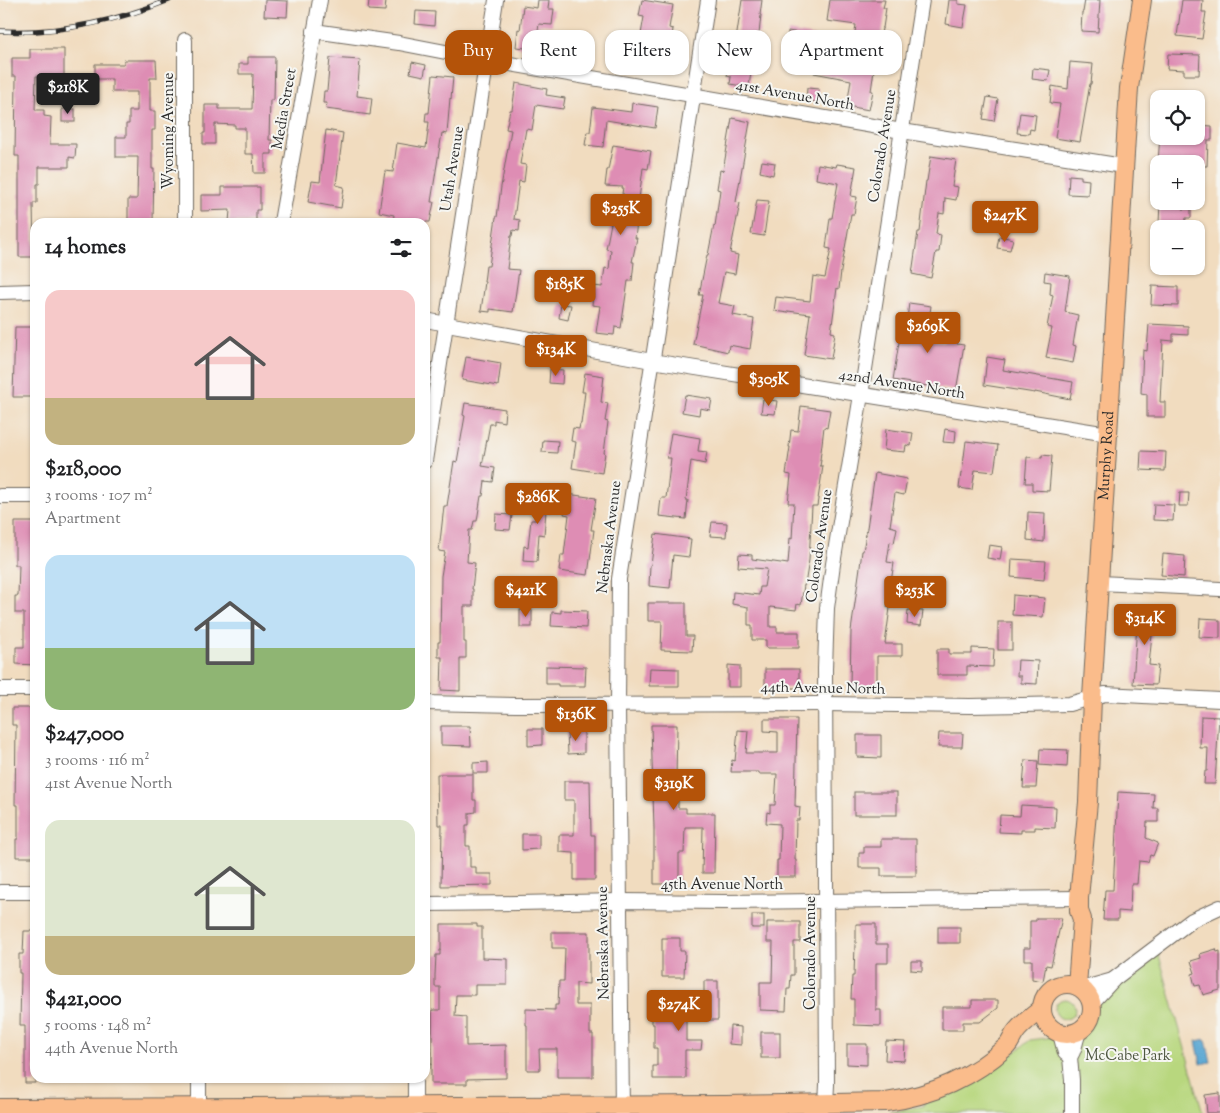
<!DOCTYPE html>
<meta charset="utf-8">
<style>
body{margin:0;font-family:"Sorts Mill Goudy",serif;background:#f2f2f2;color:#202124;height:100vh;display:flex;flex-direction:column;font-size:19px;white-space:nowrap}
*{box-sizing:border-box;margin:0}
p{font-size:16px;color:#757577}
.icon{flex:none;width:28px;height:28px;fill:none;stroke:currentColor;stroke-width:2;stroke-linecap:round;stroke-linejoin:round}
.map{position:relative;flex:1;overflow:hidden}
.drawer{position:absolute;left:30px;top:218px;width:400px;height:865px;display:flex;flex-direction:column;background:#fff;border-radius:15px;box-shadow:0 1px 4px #0004}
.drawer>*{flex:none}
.banner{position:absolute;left:445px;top:30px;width:475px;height:45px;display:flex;gap:10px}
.buttons{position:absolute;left:1150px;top:90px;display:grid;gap:10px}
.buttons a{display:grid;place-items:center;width:55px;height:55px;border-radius:10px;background:#fff;box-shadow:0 1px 4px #0004;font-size:25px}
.price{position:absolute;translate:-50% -42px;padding:0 11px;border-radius:5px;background:#b45309;color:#fff;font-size:16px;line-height:32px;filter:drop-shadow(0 1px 2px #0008)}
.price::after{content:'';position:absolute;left:50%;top:30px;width:15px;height:11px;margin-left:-8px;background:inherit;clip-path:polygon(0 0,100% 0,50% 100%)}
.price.active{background:#222;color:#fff}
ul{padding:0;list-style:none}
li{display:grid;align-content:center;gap:10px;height:265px;padding:0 15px}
li span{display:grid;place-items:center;height:155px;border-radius:15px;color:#555}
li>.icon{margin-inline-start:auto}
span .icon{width:90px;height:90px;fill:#fffc;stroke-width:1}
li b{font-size:21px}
h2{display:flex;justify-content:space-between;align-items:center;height:60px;padding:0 15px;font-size:21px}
.chip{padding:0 18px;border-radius:15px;background:#fff;box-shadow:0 1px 4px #0004;font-size:18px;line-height:45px}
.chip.active{background:#b45309;color:#fff}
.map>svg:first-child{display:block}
</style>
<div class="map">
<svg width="1220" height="1113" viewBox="0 0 1220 1113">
<rect width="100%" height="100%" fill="#f6f6f2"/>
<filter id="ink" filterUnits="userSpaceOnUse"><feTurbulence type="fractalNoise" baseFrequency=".02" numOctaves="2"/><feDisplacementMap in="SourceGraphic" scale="10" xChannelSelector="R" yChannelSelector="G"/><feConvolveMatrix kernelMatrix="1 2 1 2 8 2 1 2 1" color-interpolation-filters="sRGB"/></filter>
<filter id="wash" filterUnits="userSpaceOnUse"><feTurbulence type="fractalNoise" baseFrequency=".0096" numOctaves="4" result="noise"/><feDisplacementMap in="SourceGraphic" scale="20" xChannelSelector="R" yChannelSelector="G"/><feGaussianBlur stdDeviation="1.12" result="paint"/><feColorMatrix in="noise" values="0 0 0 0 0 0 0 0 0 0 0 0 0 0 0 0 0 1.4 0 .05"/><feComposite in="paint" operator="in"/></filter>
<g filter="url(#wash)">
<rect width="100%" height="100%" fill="#f1dcbf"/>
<!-- green -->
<g fill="#b8d77e" stroke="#728154">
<polygon points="1158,952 1203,1113 888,1113 924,1106 924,1102 986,1076 1030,1040 1070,1035 1106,994"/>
<circle cx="1065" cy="1009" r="10"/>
</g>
<!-- water -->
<polygon fill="#59a6d2" stroke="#42687e" points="1206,1039 1211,1062 1201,1064 1196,1041"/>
<g id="blocks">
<!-- building -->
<g fill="#de8db4">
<polygon points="265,0 288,1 287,17 264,16"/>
<polygon points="369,0 386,0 385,11 368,10"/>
<polygon points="538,0 549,0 548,9 554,9 552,25 539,24 535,49 516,47 518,29 520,30 523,6 537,8"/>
<polygon points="642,0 673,5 669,28 673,29 671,45 667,45 664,71 641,68 644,41 640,40 644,17 639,16"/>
<polygon points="742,0 762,0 760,15 761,15 759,34 756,33 749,87 730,84 731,77 727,76 729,66 732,66"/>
<polygon points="830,0 885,0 883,8 886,8 883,28 882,28 878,56 876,56 871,91 873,91 869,110 847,106 851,80 814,73 822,37 835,39 832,58 851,61 856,25 827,21"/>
<polygon points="949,0 958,0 958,4 967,5 963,27 946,24"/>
<polygon points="1085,0 1100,0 1098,32 1081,31 1082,12 1083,12"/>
<polygon points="1182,0 1203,0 1202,12 1206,12 1202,39 1177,36"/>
<polygon points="416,11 435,12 434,26 415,24"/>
<polygon points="788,31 815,36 814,43 788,40"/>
<polygon points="30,49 64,49 64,77 36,76 35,110 44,110 44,116 51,117 50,144 76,144 75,158 69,157 69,167 39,167 39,184 37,184 37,203 33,203 34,257 19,257 19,156 15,156 16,76 12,76 12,58 30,58"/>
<polygon points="1168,54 1200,55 1199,75 1184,75 1184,70 1167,69"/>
<polygon points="248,57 275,57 274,100 270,100 269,140 272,140 272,154 265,154 265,173 254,173 253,154 245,154 245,128 235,128 235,125 215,124 215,144 203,144 203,133 205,133 205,105 219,105 219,109 252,109 253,74 239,74 239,64 248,64"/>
<polygon points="330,58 360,60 357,96 372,98 370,115 326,109 327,103 323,103 324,91 327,91"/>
<polygon points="124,60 156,60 157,78 150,78 150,111 155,111 155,130 152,130 152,169 154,169 153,222 128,222 128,199 137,199 138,157 116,157 116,137 126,137 126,124 129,124 129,111 137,111 137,92 112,92 112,79 95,79 95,64 124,64"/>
<polygon points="412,62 426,65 424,76 410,73"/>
<polygon points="1070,62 1093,64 1091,84 1090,84 1080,142 1055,138 1060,104 1050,103 1052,86 1068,89"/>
<polygon points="1033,68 1050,70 1048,81 1032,79"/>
<polygon points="433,75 453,77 451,99 450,98 447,134 442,133 431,202 434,202 430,222 393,222 394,215 379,212 385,171 393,172 397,143 426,148 429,122 425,122 426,113 429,113"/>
<polygon points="516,83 547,89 546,95 565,98 563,109 536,105 532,130 526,129 520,164 526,165 524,182 519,181 514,219 520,220 519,231 513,230 512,236 511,236 507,269 519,270 513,312 490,309 490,312 481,311 485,282 484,282 486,266 489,266 496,217 497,217 501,187 511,130 506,129 510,110 512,110"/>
<polygon points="807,88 819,89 818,102 806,101"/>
<polygon points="987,97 998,99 994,121 983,119"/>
<polygon points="632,103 658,107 655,128 606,120 603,147 585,145 587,132 590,132 593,107 631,112"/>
<rect x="62" y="109" width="13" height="13"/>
<polygon points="1020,113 1036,115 1034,130 1030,129 1029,134 1017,133"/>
<polygon points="732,118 750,122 736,202 740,203 730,253 738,255 735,274 724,272 718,303 735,306 733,315 754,319 750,349 729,345 728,352 693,344 703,295 699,295 707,255 708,255 714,225 715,226 720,190 717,189 720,170 723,171"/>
<polygon points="1196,125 1212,126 1212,140 1208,140 1207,166 1196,166 1196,164 1160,164 1160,162 1158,162 1160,136 1196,136"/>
<polygon points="326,130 343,133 336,185 344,187 341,208 308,202 312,181 320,182"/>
<polygon points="613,145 651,151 648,169 643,168 638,207 639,207 635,238 637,238 632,262 634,262 632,281 628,281 621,328 615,327 614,335 596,333 600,306 592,305 594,286 602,287 605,268 609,269 611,250 606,249 611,223 607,222 608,211 621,213 624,194 622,194 623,187 605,186 607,170 608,170"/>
<polygon points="931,156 956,160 952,186 958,187 956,200 945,198 944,214 939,213 936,234 941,235 939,252 936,252 931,278 912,274 918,232 920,232 926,181 927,181"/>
<polygon points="762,161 775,163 773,175 760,172"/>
<polygon points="818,164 836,167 837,164 856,167 851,196 857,197 854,214 851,214 841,271 839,289 837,288 831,332 835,333 831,359 804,355 810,314 788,311 788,313 774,311 776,297 810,301 813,276 825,278 831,249 826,248 830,218 832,218 838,183 816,179"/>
<polygon points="1069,175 1081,176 1081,179 1089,180 1088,195 1068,194"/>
<polygon points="222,187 260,187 260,210 256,210 256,222 229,222 230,210 201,211 201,195 222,195"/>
<polygon points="757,200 769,201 764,236 751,234"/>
<polygon points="1160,202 1183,203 1183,209 1191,209 1191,218 1186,218 1185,224 1159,223"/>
<polygon points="999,236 1013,239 1010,250 997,248"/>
<polygon points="1045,272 1070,276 1065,312 1078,315 1073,345 1076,346 1073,363 1046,358 1052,328 1047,327 1053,295 1050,294 1051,282 1044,281"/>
<polygon points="1152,286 1178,287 1178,306 1151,305"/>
<polygon points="909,303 931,306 926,339 945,342 947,327 959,328 957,344 964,345 956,391 893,380 900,336 905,336"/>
<polygon points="561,304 571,305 568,320 559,318"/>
<polygon points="1149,324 1188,326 1188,335 1173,334 1173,341 1163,340 1160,402 1165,402 1165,417 1147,417 1147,394 1141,393 1143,350 1147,351"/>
<polygon points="15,327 34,327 35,397 13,397"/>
<polygon points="466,357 501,363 498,386 462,380"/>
<polygon points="987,357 1005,360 1003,370 1073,382 1070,399 1035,392 1035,393 984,385"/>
<polygon points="550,369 563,370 562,384 549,383"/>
<polygon points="585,373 604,376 601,402 608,403 605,421 608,422 604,453 605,453 602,473 572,468 576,442 571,441 573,428 579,429 580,424 581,424 585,392 582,392"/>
<polygon points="685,395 712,399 710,410 700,408 699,415 682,412"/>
<polygon points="763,399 777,401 775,414 761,413"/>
<polygon points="465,403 505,409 504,422 494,420 494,424 490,424 482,466 495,468 493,482 485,481 483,496 481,496 477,521 474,521 472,530 469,530 467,562 475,563 472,589 473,589 473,606 464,606 464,642 466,642 466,658 460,658 460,691 441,690 442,657 438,657 438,642 440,642 441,576 445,552 439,551 444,506 447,506 454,461 457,462 465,416 463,415"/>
<polygon points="801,406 830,410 827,428 824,427 820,460 821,460 820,466 823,466 817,506 812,506 809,560 805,585 804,585 801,605 797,604 796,610 770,607 770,627 777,627 777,632 799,632 799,648 766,648 766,640 752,640 752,625 748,625 748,607 732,604 733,592 759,595 760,587 764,587 767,569 738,567 739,554 752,555 752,559 788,564 790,538 792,539 794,503 788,503 791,475 786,474 790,447 789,447 791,430 798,431"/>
<polygon points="886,429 913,433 911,446 906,445 905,452 884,450"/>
<polygon points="945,429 956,431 955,443 943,442"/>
<polygon points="671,433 700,438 698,451 707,452 705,464 691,461 686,500 688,500 686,519 659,516 661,498 666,498 671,458 667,458"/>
<polygon points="543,440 558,441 557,453 542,452"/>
<polygon points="966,441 998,445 994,472 975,470 972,490 959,488 961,473 962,473"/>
<polygon points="1141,451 1166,452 1165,471 1140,470"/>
<polygon points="1042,455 1052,456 1049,491 1032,490 1032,483 1025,483 1027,457 1042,458"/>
<polygon points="875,473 907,479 904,495 895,493 890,526 897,528 894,543 890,542 887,562 894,563 887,607 890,608 885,644 902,644 902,656 877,656 877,687 850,687 851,631 860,567 862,551 863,551 867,528"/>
<polygon points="540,487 553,489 551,512 546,511 544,535 539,534 537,562 523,561 524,546 528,547 531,520 536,520"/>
<polygon points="1180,493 1189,493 1188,506 1179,506"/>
<polygon points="567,494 596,498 591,530 594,530 588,575 559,571 561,555 564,555 569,515 564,514"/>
<polygon points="1154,504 1174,505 1173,521 1153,520"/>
<polygon points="1028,512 1045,513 1044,542 1027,540"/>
<polygon points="496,514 512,515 510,530 495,529"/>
<polygon points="15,522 35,522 35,665 16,664 16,647 24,647 24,613 15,613 15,596 18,596 19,565 15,565"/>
<polygon points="712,522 727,523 726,537 710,536"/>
<polygon points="655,534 691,539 689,557 673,555 670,588 649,586 650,565 651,565"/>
<polygon points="989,545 1002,547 1000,560 987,558"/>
<polygon points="1163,554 1185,556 1184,577 1161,575"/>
<polygon points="1012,559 1046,561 1044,580 1011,577"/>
<polygon points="1013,595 1045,598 1043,617 1012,615"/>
<polygon points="648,603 686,603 686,636 693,636 692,651 661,650 662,621 648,621"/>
<polygon points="1137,608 1161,609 1159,626 1153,625 1149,665 1158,666 1156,685 1133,684 1137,624 1132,624 1132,613 1136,614"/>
<rect x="520" y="610" width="12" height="17"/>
<polygon points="561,610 587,611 586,628 551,626 552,612 561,613"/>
<polygon points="908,610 923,611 921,626 907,624"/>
<polygon points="1200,618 1218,619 1218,621 1220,621 1220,638 1199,637"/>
<rect x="998" y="622" width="14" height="28"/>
<polygon points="972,648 994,649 993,667 967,666 967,675 937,675 937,649 949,649 949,654 972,654"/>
<polygon points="1018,660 1038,661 1037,684 1021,683 1021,676 1017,676"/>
<polygon points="728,665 740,666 740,687 728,687"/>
<polygon points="546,666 586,667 585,686 558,686 558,684 546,684"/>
<polygon points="650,668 679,669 679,686 649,686"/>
<rect x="765" y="669" width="34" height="19"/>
<polygon points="12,708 35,708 35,857 16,857 16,839 18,839 18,805 15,805 16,725 12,725"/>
<polygon points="1201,716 1219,717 1215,784 1204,784 1205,771 1207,771 1208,748 1200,748"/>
<polygon points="764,719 797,719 795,806 800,807 799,820 796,820 795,860 796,860 796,877 777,877 777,860 779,860 780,824 766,823 767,812 770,813 770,805 775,805 777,774 759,774 759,772 731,772 732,760 735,761 738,730 748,731 746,753 778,753 778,732 764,731"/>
<polygon points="651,725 677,725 676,780 691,780 691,789 678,789 678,808 686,808 686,813 715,813 714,873 702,873 703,827 685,827 684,853 679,853 679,884 654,884 654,828"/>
<polygon points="441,726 470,726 471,746 441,745"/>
<polygon points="528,729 542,729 542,745 528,746"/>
<polygon points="567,731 584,731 584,753 568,754"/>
<polygon points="939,733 963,733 962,747 938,747"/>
<polygon points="857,735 881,735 881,758 857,757"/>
<polygon points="1040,749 1068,750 1067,767 1039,765"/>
<polygon points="1025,760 1038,761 1036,788 1023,788"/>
<polygon points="488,762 488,773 473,773 473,763"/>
<polygon points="437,774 473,774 473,800 476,800 476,812 469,813 469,825 466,825 466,846 470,846 470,867 476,867 476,874 492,874 492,885 441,886 442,825 438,825"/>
<polygon points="564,781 590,781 591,835 595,835 595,880 574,880 574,853 559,852 559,835 574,835 574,800 564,800"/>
<rect x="854" y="792" width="43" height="23"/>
<polygon points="1118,792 1154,794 1153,808 1158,808 1158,822 1147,822 1146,838 1158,843 1153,856 1150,855 1148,862 1139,861 1137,884 1131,884 1130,912 1118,911 1118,920 1103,920 1105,890 1113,890"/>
<polygon points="1021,805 1056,807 1055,828 1035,827 1035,830 1021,830 1021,833 999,832 1000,815 1020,816"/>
<polygon points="522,834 539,834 539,849 522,850"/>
<polygon points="881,839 916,839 916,876 881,876 881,868 859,868 859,853 864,853 864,847 881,847"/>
<rect x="752" y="915" width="12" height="13"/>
<polygon points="1036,918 1062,918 1051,966 1046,965 1043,981 1032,979 1032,960 1024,960 1024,948 1030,948 1030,921 1036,921"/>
<polygon points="767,922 800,922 800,942 794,942 794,975 791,975 790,989 787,989 786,1011 760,1010 760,982 772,982 773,942 767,942"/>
<polygon points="441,924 477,924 477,927 482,927 482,958 508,959 508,971 507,971 507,985 475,985 475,995 456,995 455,1016 466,1017 466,1046 506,1045 506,1078 467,1079 467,1084 431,1084 431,1064 432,1064 432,1010 440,1010 440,987 435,987 435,975 436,955 440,955 440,950 441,950"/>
<polygon points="856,924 876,924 876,944 888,944 888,963 876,963 876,1010 881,1010 881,1026 854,1025 854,999 851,999 852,976 854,976 855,944 856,944"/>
<rect x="938" y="927" width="22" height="16"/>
<polygon points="24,931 35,931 35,1083 25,1083 25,1026 20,1026 21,973 19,973 19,954 23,954"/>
<polygon points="552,932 589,932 589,984 576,983 576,1005 590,1005 590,1034 593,1034 593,1077 557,1077 557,1049 539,1049 540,1070 527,1070 527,1025 526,1025 526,1009 555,1010 555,1005 558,1005 559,981 564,981 565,948 552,948"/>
<polygon points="662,938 680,938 680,951 685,951 684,977 662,977"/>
<polygon points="1216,949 1217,952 1220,951 1220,990 1203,995 1200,985 1195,986 1192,974 1195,973 1191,961 1201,958 1200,954"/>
<polygon points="911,961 922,961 922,971 911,970"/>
<polygon points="704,981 718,981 718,1020 704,1020 704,1013 686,1013 686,1041 702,1041 701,1050 685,1050 685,1069 686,1069 686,1079 653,1079 653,1066 657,1066 657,1048 654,1048 654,1024 652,1024 652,1003 704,1003"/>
<polygon points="972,1000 998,1000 998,1008 980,1022 963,1022 963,1030 942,1030 942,1007 972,1007"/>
<polygon points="730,1026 741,1027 741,1045 729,1044"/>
<rect x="761" y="1032" width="19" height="26"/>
<polygon points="886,1041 905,1042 904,1061 885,1060"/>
<polygon points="847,1044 867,1044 867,1065 847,1064"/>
<polygon points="1220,1093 1220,1113 1207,1113 1205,1095"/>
</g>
</g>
</g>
<g filter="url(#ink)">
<use href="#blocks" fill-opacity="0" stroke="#70695f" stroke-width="1"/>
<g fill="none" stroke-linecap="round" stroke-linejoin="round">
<defs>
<g id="minor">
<polyline points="314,31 399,43 487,60 902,131 1123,166"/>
<polyline points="185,222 185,40"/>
<polyline points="281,222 320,0"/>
<polyline points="0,292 35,291"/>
<polyline points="425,320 652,361 1108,434"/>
<polyline points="425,461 496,0"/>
<polyline points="0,496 35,496"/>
<polyline points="1100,583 1220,589"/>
<polyline points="0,689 35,689"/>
<polyline points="425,703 516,705 825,704 970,706 1069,704 1105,694 1220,700"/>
<polyline points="0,892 35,892"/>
<polyline points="425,904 517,903 620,901 724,902 1079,898"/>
<polyline points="1081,989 1113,980"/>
<polyline points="1091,1004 1114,979 1192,920 1220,907"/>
<polyline points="1060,1034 1065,1053 1070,1057"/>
<polyline points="199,1078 199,1113"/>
<polyline points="415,1078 415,1113"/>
<polyline points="826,1103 827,1085 825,669 827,608 833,564 861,395 922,0"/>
<polyline points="622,1113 618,705 619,579 708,0"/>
<path d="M 1072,1113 L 1072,1080 L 1070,1057 C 1076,1050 1075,1039 1080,1031"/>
</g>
<g id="major">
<circle cx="1067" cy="1009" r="25"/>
<path id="s1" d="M 1077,986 L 1082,919 L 1079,911 L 1079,898 L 1088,802 L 1092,698 L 1129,88 L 1142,0"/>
<path d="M 0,1108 L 725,1105 L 886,1102 C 931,1096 974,1077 1007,1046 C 1011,1042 1012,1037 1015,1033 C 1021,1024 1033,1016 1041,1009"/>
</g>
</defs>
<!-- minor casing -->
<use href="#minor" stroke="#70695f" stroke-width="16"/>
<!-- major casing -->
<use href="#major" stroke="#70695f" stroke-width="20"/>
<!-- minor -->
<use href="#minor" stroke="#fff" stroke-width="14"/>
<!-- major -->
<use href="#major" stroke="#fabc8b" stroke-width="18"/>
<defs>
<path id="rail" d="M 0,31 C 59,34 114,22 169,0"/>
</defs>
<!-- rail casing -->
<use href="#rail" stroke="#2b2b2b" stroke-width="5.5"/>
<!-- rail -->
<use href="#rail" stroke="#f6f6f2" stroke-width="4" stroke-dasharray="11" stroke-linecap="butt"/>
</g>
</g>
<g text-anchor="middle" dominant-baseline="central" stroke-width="4" stroke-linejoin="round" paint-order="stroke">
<!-- street labels -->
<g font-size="15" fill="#2b2b2b" stroke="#f6f6f2">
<text transform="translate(795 96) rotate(10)">41st Avenue North</text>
<text transform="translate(285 109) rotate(-80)">Media Street</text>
<text transform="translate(169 131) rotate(-90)">Wyoming Avenue</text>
<text transform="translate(883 146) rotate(-81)">Colorado Avenue</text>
<text transform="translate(453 169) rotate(-81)">Utah Avenue</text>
<text transform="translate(902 385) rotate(9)">42nd Avenue North</text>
<text stroke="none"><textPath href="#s1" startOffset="532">Murphy Road</textPath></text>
<text transform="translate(610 537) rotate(-83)">Nebraska Avenue</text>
<text transform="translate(820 546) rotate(-82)">Colorado Avenue</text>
<text transform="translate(823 689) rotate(1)">44th Avenue North</text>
<text x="722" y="885">45th Avenue North</text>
<text transform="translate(604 943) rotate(-91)">Nebraska Avenue</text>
<text transform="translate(811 953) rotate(-90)">Colorado Avenue</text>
</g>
<!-- park labels -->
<g font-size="15" fill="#4e5640" stroke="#f6f6f2">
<text x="1128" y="1056">McCabe Park</text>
</g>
</g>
</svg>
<div class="buttons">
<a><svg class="icon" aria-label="locate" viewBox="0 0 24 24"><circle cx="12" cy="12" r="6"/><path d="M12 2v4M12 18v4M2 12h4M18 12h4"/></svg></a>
<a>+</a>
<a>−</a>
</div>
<b class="price active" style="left:68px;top:115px">$218K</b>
<b class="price" style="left:621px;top:236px">$255K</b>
<b class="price" style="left:1005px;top:243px">$247K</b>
<b class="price" style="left:565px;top:312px">$185K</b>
<b class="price" style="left:928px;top:354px">$269K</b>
<b class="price" style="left:556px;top:377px">$134K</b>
<b class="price" style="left:769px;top:407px">$305K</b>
<b class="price" style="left:538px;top:525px">$286K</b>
<b class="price" style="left:526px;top:618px">$421K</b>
<b class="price" style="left:915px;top:618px">$253K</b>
<b class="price" style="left:1145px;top:646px">$314K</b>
<b class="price" style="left:576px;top:742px">$136K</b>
<b class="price" style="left:674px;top:811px">$319K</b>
<b class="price" style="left:679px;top:1032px">$274K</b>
<div class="banner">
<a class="chip active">Buy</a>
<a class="chip">Rent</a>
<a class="chip">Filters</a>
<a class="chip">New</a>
<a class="chip">Apartment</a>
</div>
<section class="drawer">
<h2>14 homes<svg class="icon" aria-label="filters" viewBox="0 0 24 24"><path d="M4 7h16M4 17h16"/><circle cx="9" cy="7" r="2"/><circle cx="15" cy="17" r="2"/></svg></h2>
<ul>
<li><span style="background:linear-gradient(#f6c9c9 70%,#c2b280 0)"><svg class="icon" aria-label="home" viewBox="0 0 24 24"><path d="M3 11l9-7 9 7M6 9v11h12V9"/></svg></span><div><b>$218,000</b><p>3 rooms · 107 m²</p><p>Apartment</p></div></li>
<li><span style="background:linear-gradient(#bfe0f5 60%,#8fb573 0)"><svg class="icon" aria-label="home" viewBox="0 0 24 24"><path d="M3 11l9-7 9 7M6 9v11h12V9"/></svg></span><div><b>$247,000</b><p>3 rooms · 116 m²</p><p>41st Avenue North</p></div></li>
<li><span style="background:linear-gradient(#dfe7d0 75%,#c2b280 0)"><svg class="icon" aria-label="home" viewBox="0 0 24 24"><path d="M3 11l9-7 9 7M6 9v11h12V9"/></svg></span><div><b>$421,000</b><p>5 rooms · 148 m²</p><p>44th Avenue North</p></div></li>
</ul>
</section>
</div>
